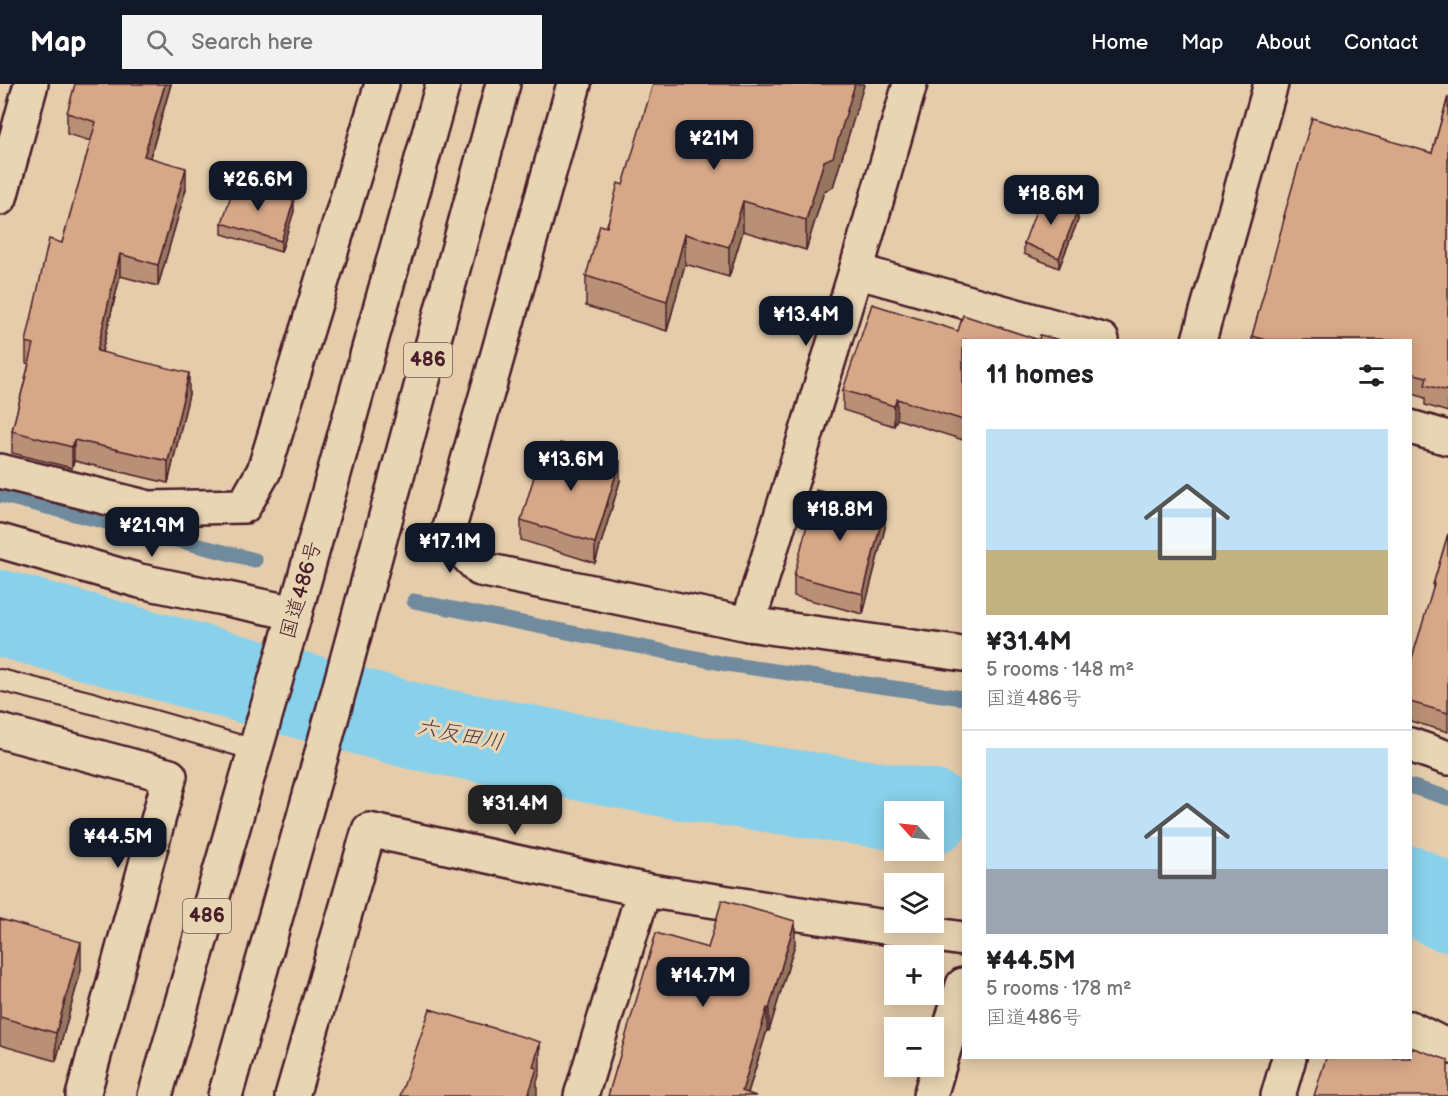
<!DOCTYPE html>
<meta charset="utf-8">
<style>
body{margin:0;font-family:"Balsamiq Sans","Klee One",sans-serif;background:#f2f2f2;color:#202124;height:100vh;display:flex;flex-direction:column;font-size:22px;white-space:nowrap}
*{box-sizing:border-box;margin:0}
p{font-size:20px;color:#757577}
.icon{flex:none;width:33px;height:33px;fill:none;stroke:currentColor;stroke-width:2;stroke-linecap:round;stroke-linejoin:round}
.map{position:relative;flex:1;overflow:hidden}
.sheet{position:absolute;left:962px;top:255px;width:450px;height:720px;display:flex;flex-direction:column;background:#fff;border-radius:0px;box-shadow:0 3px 15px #0003}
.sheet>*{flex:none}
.needle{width:39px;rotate:297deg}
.fabs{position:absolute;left:884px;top:717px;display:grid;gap:12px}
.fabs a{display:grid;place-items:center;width:60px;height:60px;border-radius:0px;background:#fff;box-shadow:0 3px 15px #0003;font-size:30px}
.price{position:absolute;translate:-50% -51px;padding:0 14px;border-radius:12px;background:#111827;color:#fff;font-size:20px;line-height:39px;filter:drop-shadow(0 2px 3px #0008)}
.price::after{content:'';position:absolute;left:50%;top:36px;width:18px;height:14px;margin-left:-9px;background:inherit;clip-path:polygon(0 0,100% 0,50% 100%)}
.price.selected{background:#222;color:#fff}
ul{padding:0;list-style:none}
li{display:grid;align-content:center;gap:12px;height:318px;padding:0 24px}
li+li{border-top:2px solid #e0e0e0}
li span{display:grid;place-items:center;height:186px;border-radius:0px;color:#555}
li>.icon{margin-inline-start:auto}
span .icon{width:108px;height:108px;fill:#fffc;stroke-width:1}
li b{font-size:26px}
h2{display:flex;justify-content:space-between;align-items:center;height:72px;padding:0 24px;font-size:26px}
header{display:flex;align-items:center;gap:36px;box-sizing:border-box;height:84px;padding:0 30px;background:#111827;color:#fff}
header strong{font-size:28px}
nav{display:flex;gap:33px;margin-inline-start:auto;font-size:21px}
.search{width:420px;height:54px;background:#f2f2f2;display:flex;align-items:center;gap:15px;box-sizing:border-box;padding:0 21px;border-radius:0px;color:#757577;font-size:22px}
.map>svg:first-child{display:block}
</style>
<header>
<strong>Map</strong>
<div class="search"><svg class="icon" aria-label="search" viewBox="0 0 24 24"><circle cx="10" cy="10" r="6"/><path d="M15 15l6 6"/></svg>Search here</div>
<nav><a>Home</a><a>Map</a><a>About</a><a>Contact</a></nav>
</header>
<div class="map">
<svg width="1448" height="1012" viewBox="0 0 1448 1012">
<rect width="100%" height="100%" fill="#e5ccaa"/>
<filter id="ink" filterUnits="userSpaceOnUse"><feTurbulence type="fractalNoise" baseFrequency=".0167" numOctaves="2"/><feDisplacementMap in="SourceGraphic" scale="12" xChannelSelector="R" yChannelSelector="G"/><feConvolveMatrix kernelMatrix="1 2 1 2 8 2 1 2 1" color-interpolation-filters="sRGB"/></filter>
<g filter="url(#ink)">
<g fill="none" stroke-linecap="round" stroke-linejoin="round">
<!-- stream -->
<g stroke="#708a9e" stroke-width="15">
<polyline points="0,411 255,476"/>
<polyline points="414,517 726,580 963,614"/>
<polyline points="1410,702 1448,714"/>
</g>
<!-- river -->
<g stroke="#89d1eb" stroke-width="86">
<polyline points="0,529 417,643 683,693 930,728"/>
<polyline points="1410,805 1448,825"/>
</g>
<defs>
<polyline id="service" points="0,596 92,619 255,666"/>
<g id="minor">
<polyline points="574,0 447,451 480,485 748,540 963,570"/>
<polyline points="0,114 31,0"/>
<polyline points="856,187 1102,256"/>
<polyline points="1199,256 1271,0"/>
<polyline points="1410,343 1448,354"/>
<polyline points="0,387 149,424 244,422 264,387 382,0"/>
<polyline points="0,457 140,497 295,529"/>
<polyline points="748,540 856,187 910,0"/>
<polyline points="0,647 170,692 83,1012"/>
<polyline points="1410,661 1448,674"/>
<polyline points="1410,944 1448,963"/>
<polyline points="292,1012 369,746 644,806 963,855"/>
<polyline points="581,1012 644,806"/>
<polyline points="930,1012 963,901"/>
<polyline points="1278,1012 1289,974"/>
</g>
<g id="trunk">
<polyline points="155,1012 295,529 443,0"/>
<polyline points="225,1012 323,665 503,0"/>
</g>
</defs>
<!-- service casing -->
<use href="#service" stroke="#4a1f2b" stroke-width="24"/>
<!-- minor casing -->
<use href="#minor" stroke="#4a1f2b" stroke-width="38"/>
<!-- trunk casing -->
<use href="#trunk" stroke="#4a1f2b" stroke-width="38"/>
<!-- service -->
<use href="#service" stroke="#e8d5b3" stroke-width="20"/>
<!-- minor -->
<use href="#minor" stroke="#e8d5b3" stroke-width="33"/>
<!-- trunk -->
<use href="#trunk" stroke="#e8d5b3" stroke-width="33"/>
</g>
<!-- wall -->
<g fill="#b99075" stroke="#4a1f2b" stroke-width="1.5">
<polygon points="171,0 150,74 186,105 158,202 120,192 102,268 189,310 168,399 74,377 72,384 12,369 12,347 29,280 26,279 26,258 62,159 91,57 67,50 67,29"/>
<polygon points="864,0 833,103 824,107 806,166 743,147 729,193 685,180 667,247 586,222 586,192 623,101"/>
<polygon points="1448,13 1448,328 1425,321 1425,314 1410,309 1410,256 1252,256 1252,252 1284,139 1284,132 1432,69"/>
<polygon points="294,127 281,168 222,150 222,139"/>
<polygon points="1078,136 1059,184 1024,170 1024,159"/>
<polygon points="958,247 1039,256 1060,256 963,256 963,356 897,335 894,342 843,326 843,306"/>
<polygon points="620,397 595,479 521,456 521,436"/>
<polygon points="885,444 863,530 794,512 794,492"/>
<polygon points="1448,450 1448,648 1410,637 1410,581 1433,507 1433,501"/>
<polygon points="0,835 81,886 56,977 0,961"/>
<polygon points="795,860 769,947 767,946 748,1009 616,985 708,864"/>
</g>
<!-- shaded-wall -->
<g fill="#96765f" stroke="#4a1f2b" stroke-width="1.5">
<polygon points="165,0 171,0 144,94 144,72"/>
<polygon points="855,0 864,0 864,1 833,103 824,107 806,166 806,136 824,77"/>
<polygon points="186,84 186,105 158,202 158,181"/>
<polygon points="294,116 294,127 281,168 281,157"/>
<polygon points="743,117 743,147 729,193 729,163"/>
<polygon points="1078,125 1078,136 1059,184 1059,174"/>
<polygon points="685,150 685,180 667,247 667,217"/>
<polygon points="120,170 120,192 97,288 97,267"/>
<polygon points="189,289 189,310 168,399 168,377"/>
<polygon points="897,315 897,335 894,342 894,322"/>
<polygon points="74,356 74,377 72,384 72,363"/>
<polygon points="620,377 620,397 595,479 595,459"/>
<polygon points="885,423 885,444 863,530 863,510"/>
<polygon points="795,837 795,860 769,947 769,925"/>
<polygon points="81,858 81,886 56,977 56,949"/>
<polygon points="767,924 767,946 747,1012 742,1007"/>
<polygon points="540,958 540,988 537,998 537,1012 528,1012 533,983"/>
</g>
<!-- building -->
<g fill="#d7a888" stroke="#4a1f2b" stroke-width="1.5">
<polygon points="75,0 165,0 144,72 186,84 158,181 120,170 97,267 189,289 168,377 74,356 72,363 12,347 34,260 26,258 49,155 62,159 96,38 67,29"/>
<polygon points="653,0 855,0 833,73 824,77 806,136 743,117 729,163 685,150 667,217 586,192 600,141 607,143 618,99 623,101"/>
<polygon points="1448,13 1448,307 1425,301 1427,293 1410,289 1410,256 1267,256 1252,252 1285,132 1284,132 1312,34 1432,69"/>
<polygon points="235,99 294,116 281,157 222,139"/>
<polygon points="1042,111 1078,125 1059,174 1024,159"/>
<polygon points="872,220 958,247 963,231 1039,256 1040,251 1060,256 963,256 963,336 897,315 894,322 843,306"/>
<polygon points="560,359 620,377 595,459 521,436 540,373 554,377"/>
<polygon points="816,406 885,423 863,510 794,492"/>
<polygon points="1448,450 1448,629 1410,618 1410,581 1434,501 1433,501"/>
<polygon points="722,816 795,837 769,925 767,924 742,1007 756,1012 608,1012 616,985 656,849 708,864"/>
<polygon points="0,835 81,858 56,949 0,933"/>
<polygon points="430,925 540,958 533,983 537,984 528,1012 400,1012"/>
<polygon points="1410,963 1448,976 1448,1012 1314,1012 1326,974 1410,974"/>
</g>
</g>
<g text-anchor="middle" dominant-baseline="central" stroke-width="6" stroke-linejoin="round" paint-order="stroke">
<!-- shield labels -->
<g fill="#e8d5b3" stroke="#795654" stroke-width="1.5">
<rect x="404" y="259" width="48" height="34" rx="4.5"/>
<rect x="183" y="815" width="48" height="34" rx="4.5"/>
</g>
<g font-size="20" font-weight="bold" fill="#4a1f2b">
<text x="428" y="276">486</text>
<text x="207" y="832">486</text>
</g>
<!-- street labels -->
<g font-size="21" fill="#4a1f2b" stroke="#e8d5b3">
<text transform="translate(301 506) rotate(-74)">国道486号</text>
</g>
<!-- water labels -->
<g font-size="22" font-style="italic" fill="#533a48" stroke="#e8d5b3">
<text transform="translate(460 651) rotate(11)">六反田川</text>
</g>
</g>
</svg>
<div class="fabs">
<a><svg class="needle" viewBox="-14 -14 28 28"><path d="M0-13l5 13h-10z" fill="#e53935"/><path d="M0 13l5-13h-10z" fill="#757577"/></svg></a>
<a><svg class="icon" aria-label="layers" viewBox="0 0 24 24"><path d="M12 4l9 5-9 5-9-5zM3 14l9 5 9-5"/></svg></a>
<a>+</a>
<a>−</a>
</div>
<b class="price" style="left:714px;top:87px">¥21M</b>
<b class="price" style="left:258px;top:128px">¥26.6M</b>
<b class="price" style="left:1051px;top:142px">¥18.6M</b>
<b class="price" style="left:806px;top:263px">¥13.4M</b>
<b class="price" style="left:571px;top:408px">¥13.6M</b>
<b class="price" style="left:840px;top:458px">¥18.8M</b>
<b class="price" style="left:152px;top:474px">¥21.9M</b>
<b class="price" style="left:450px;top:490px">¥17.1M</b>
<b class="price selected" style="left:515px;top:752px">¥31.4M</b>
<b class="price" style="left:118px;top:785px">¥44.5M</b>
<b class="price" style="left:703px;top:924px">¥14.7M</b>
<section class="sheet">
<h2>11 homes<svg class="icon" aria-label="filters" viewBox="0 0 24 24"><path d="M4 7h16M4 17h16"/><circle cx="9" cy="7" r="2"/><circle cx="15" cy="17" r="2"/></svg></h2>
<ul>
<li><span style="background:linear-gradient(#bfe0f5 65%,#c2b280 0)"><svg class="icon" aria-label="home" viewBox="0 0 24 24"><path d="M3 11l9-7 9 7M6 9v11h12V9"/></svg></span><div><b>¥31.4M</b><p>5 rooms · 148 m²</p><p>国道486号</p></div></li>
<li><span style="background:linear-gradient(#bfe0f5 65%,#9aa5b1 0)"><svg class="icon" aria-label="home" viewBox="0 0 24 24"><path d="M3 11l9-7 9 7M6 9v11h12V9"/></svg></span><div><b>¥44.5M</b><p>5 rooms · 178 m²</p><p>国道486号</p></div></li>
</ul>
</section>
</div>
